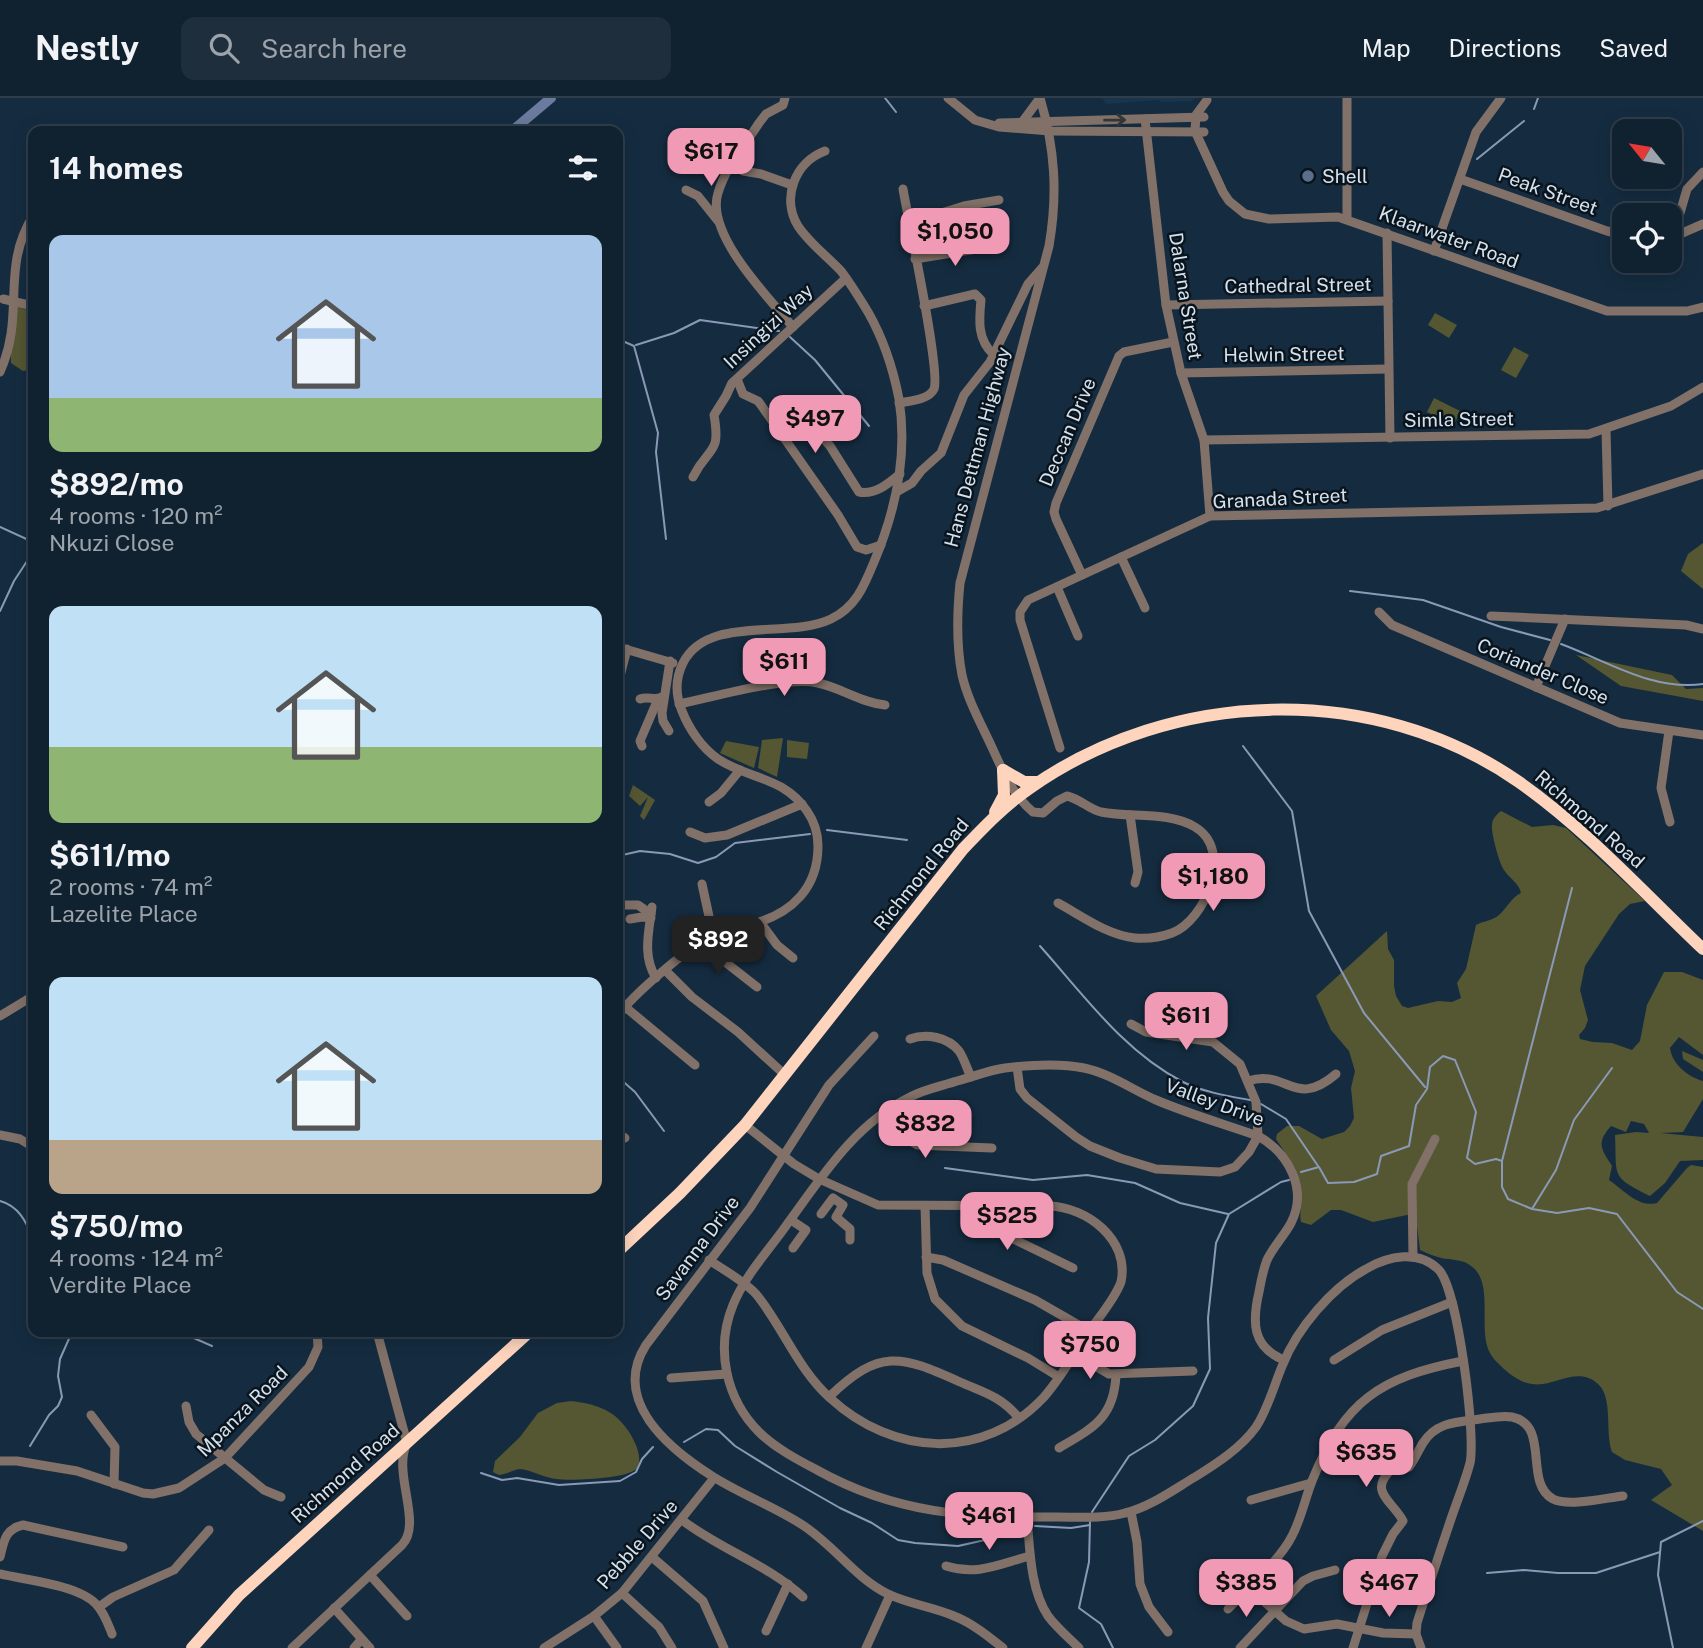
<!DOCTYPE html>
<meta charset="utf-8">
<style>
body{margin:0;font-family:"Public Sans",sans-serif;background:#1e2e3c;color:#f1f3f6;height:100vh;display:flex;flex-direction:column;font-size:26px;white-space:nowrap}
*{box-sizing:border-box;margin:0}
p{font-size:23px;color:#9ca3ab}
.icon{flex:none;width:38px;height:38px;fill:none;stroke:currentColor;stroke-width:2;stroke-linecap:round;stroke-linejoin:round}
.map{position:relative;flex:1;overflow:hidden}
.side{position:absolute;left:28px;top:28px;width:595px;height:1211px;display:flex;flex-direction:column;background:#102130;border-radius:14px;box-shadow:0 4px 18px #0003,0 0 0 2px #303e4c}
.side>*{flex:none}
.needle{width:46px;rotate:300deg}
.controls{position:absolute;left:1612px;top:21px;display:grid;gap:14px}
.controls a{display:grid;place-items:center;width:70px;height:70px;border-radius:14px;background:#102130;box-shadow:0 4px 18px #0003,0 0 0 2px #303e4c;font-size:35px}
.price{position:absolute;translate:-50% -60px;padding:0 16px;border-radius:14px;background:#f09ab6;color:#111;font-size:23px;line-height:46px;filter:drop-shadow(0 2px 4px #0008)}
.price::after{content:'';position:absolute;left:50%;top:42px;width:21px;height:16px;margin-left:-10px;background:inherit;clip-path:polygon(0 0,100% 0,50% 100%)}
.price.selected{background:#222;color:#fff}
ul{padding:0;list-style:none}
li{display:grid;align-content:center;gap:14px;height:371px;padding:0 21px}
li span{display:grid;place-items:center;height:217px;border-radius:14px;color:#555}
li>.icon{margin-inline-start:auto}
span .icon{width:126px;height:126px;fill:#fffc;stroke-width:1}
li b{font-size:30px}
h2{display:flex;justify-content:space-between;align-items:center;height:84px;padding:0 21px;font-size:30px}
header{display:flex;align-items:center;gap:42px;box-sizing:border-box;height:98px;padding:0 35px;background:#102130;border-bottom:2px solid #303e4c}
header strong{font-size:33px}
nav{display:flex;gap:38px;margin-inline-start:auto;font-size:24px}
.search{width:490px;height:63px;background:#1e2e3c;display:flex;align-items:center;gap:18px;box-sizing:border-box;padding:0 24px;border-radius:14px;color:#9ca3ab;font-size:26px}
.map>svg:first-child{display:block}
</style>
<header>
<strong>Nestly</strong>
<div class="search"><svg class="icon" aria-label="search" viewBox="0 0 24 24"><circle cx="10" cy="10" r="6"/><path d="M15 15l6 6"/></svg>Search here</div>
<nav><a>Map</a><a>Directions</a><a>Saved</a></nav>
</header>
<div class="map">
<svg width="1703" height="1550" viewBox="0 0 1703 1550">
<rect width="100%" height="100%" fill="#152c40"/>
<!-- built -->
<polygon fill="#18354e" points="1102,0 1195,0 1191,3 1162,4 1159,2 1106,6"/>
<!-- green -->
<g fill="#555632">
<polygon points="9,206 33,214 33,271 23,273 11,265"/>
<polygon points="1435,215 1457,227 1449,240 1428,227"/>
<polygon points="1514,249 1529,257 1516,280 1501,272"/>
<polygon points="1434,300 1460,313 1454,327 1427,314"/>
<polygon points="1703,445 1703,491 1681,473 1688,456"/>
<polygon points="1576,557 1672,577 1686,591 1703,590 1703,603 1621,588"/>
<polygon points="783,640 777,679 758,670 762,642"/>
<polygon points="787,642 809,645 807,661 787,659"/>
<polygon points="726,643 759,649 754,670 720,655"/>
<polygon points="633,687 655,702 644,722 640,718 648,699 640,708 629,698"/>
<path d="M 1501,713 L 1532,729 L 1553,727 L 1566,730 L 1645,803 L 1630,806 L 1619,816 L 1585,868 L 1580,892 L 1588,922 L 1585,930 L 1579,937 L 1580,941 L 1593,944 L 1612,945 L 1632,952 L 1640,943 L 1647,907 L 1664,874 L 1682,874 L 1703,882 L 1703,957 L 1679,939 L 1670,950 C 1672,966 1688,979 1703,983 L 1703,1001 L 1683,1034 L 1660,1035 L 1703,1039 L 1703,1062 L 1680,1063 L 1665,1085 L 1650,1098 C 1610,1078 1617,1079 1615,1037 L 1636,1034 L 1649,1035 L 1644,1026 L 1631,1023 L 1626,1034 L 1611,1028 C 1596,1045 1601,1051 1612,1068 L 1609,1082 C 1624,1092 1638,1110 1657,1105 L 1687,1070 L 1691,1067 L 1703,1069 L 1703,1433 L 1651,1402 L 1672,1387 L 1661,1371 L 1625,1362 L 1612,1354 C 1605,1335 1613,1301 1599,1287 C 1578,1266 1554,1290 1532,1286 C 1522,1285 1512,1278 1504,1271 C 1499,1266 1493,1261 1490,1255 C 1477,1232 1495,1184 1471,1168 C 1463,1161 1451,1162 1441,1160 C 1433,1158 1427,1155 1420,1152 L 1416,1120 L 1412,1116 L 1373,1124 L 1341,1112 L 1331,1112 L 1311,1127 L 1301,1124 C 1299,1116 1302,1110 1301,1102 C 1301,1076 1289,1061 1276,1041 L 1277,1036 L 1287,1028 L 1299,1028 L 1322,1041 L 1344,1034 L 1350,1028 L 1354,1020 L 1351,990 L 1355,973 L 1349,953 L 1331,932 L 1316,898 L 1387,833 L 1388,851 L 1394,862 L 1394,888 L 1396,898 L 1402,908 L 1408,910 L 1438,903 L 1452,904 L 1461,900 L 1457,885 L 1466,871 L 1476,827 C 1483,823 1492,823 1499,817 C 1507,810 1511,800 1521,795 C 1519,785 1510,781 1504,772 C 1499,765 1491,735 1492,727 C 1492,721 1497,716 1501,713 Z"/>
<polygon points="1682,953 1703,962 1703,974 1683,961"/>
<path d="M 571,1303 C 595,1306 613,1311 627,1331 C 633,1339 645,1361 636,1371 C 626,1381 570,1383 556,1381 C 545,1380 529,1371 520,1371 C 513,1372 507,1376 499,1377 L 493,1374 L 495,1363 L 520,1339 L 538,1315 L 557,1305 Z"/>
</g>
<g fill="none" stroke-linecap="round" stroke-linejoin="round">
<!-- stream -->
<g stroke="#8a9ab6" stroke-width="2">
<polyline points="885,0 896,14"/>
<polyline points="1534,11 1538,0"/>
<polyline points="1477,61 1524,23"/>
<polyline points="790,239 815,262 869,328"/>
<polyline points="618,241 634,248 658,335 656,354 666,441"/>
<polyline points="636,247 674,235 700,222 779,233"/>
<polyline points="0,429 33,444"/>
<polyline points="1350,493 1423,502 1501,529 1550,542"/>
<polyline points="0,513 14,483 33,454"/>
<path d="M 1561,546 C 1607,563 1652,593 1703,586"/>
<polyline points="1243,648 1292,713 1309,813 1364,915 1425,989"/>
<polyline points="827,732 907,742"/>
<polyline points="618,758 640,753 670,756 698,765 716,759 735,745 810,736"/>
<path d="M 1040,848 C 1083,896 1124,954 1183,984 C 1203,994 1228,998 1250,1002"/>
<polyline points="618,979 635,994 664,1033"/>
<polyline points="1261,1006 1286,1021 1318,1068"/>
<polyline points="1502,1063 1572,790"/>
<polyline points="945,1070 1033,1082 1087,1077 1135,1085 1180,1105 1228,1116"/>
<polyline points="1301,1074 1319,1069 1328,1085 1354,1084 1377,1076 1381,1058 1409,1048 1416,1007 1427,991 1430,969 1443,958 1455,962 1476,1014 1467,1060 1475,1066 1496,1061 1502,1063 1502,1089 1508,1101 1532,1111 1557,1115 1589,1110 1617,1116 1677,1194 1703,1211"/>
<path d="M 0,1103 C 19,1108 26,1124 33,1140"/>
<polyline points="1532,1111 1556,1072 1574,1022 1612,970"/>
<polyline points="180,1234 212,1248"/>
<polyline points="684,1344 706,1331 718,1332 735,1348 777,1374 840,1410 872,1425 898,1442 915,1445 958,1448 1012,1436 1023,1427"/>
<polyline points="30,1348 49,1317 58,1308 62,1299 58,1278 60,1261 72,1234"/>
<polyline points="481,1375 502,1382 517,1380 559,1387 620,1383 636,1374 642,1361 653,1349"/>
<polyline points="1092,1414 1129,1358 1155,1342 1193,1308 1210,1271 1208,1220 1216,1145 1229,1116 1281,1084 1289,1082"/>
<polyline points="1090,1423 1089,1464 1079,1510 1101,1526 1113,1550"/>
<polyline points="1035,1428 1071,1430 1090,1427"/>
<polyline points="1487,1475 1524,1472 1558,1475 1596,1475 1660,1454"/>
<polyline points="1673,1550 1658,1477 1661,1444 1703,1423"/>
</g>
<!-- river -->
<polyline stroke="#6a7b9d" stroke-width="10" points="512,33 551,0"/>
<!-- minor -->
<g stroke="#827168" stroke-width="9">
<path d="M 785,0 L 783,7 L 766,16 L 759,25 C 745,47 725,70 718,95 C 705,136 769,200 793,229"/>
<polyline points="948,0 975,22 999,29 1050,33 1204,34"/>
<path d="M 1040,0 C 1055,50 1058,96 1049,148 L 960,485 C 957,515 956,546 962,577 C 968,604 984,631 995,656 C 1005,678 1015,699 1033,714 L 1043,715 L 1057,703 L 1067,698 C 1080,701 1089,711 1101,714 C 1131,720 1168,713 1195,729 C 1234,752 1206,822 1172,835 C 1161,839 1146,841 1135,840 C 1107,837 1082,818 1058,805"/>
<polyline points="1347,0 1347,121"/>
<polyline points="1207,2 1196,17 1195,33 1223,94 1229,103 1245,116 1269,121 1338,119 1607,213 1687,213 1703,209"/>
<polyline points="1145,21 1166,207 1181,275 1204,342 1210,418"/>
<polyline points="1023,23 1040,0"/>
<polyline points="999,25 1204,19"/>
<polyline points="737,60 739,69 743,73 761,76 792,87"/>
<polyline points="1460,81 1607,133 1624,137"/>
<polyline points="686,92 698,98 718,123"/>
<polyline points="1670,121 1680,115 1687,91 1703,74"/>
<polyline points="909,125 964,108 999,102"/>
<polyline points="1387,135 1390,340"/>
<polyline points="1670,137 1680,136 1703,126"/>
<polyline points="1434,153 1476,34 1501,0"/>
<polyline points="915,161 989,149"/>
<polyline points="3,201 33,208"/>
<polyline points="1166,207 1388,203"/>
<path d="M 924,208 L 975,196 L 981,202 C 979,222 977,242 994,257"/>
<path d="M 0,274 C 26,216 0,171 33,118"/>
<polyline points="1181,275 1388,271"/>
<polyline points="737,281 743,296 758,303 761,307 838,417 857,449 866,452 881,447"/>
<path d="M 899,305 C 909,303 929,302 934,291 C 941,273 908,121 903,91"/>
<path d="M 814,330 L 830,348 L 859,394 C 875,397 888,386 900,376"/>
<polyline points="1606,332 1608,408"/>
<polyline points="1204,342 1589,336 1671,308 1703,289"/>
<path d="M 693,379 C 709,347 721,358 714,317 L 726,298 L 732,285 L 846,180"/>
<polyline points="898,393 912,385 921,373 941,355 964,297 990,264 1028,186 1042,170"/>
<polyline points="1121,459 1145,510"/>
<polyline points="1082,477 1056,421 1054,414 1056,405 1119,258 1124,254 1173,244"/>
<polyline points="1057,489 1078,538"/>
<polyline points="1379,514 1392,527 1620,625 1703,637"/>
<polyline points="1491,518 1686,527 1703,531"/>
<polyline points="618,549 673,565"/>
<polyline points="620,578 627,551"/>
<polyline points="1536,589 1565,521"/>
<path d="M 640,601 C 648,598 655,603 662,599"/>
<path d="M 679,606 C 714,599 785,578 818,585 C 842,590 859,604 885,607"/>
<polyline points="669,633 663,623 662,615 670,563"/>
<polyline points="1669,633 1661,690 1670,724"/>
<polyline points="642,648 640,643 658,601"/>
<polyline points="1060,650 1020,522 1020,514 1028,502 1210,418 1597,410 1703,376"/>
<polyline points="709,704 721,695 740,672"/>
<polyline points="1130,717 1138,774 1135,785"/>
<polyline points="690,734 705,740 727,737 802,706"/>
<polyline points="702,786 713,837"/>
<polyline points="623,807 638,807 651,816"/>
<path d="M 652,809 C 649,833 642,858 656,880"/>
<polyline points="630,821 642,819 651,820"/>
<polyline points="760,824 777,847 793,860"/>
<polyline points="706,842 720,860 757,889"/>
<polyline points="666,873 692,899 738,934 785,977"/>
<polyline points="618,903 695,967"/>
<polyline points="0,918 33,898"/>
<path d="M 618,918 C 632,897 688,850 711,838 C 724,832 739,830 753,826 C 792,815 818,790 818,748 C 818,736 814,723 807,713 C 783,678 750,682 718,661 C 702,650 689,631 682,613 C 675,596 675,581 683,565 C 708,516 787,542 831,521 C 856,509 864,488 874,464 C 896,412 908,358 899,301 C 893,270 884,242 868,214 C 860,201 851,186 841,173 C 827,158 809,145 798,128 C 781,100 795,64 825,53"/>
<path d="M 874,938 L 829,987 L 750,1110 L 646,1247 C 611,1302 668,1350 712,1378 C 740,1396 773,1408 801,1426 C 833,1446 855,1480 888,1496 C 909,1506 933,1509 954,1518 C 972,1525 988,1538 1003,1550"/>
<path d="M 910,941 C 926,935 948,939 959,953 C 964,960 967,971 971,979"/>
<polyline points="1017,969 1020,991 1027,1000 1076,1039 1090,1048 1120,1060 1156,1071 1220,1074 1235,1069 1249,1054 1258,1038 1256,1004 1240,966 1213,944 1146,934 1131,926"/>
<path d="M 1248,983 C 1287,970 1294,1012 1336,976"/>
<polyline points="884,1017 899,1036 917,1047 992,1050"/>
<polyline points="618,1036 625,1040"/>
<polyline points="0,1037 20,1041 33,1049"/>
<polyline points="925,1108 927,1175 935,1201 962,1228 1028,1260 1059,1279"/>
<polyline points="983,1108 983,1122 991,1130 1073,1170"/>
<polyline points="821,1116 833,1100 843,1107 836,1119 850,1131 850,1142"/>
<polyline points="791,1122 806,1132 793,1150"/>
<polyline points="926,1159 943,1162 1035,1202 1089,1233"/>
<polyline points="1413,1159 1412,1086 1435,1041"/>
<path d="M 709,1162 C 724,1172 744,1183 756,1196 C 783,1229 797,1270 830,1300 C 893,1358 983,1364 1044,1299 C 1060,1281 1073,1258 1086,1238 C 1097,1221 1114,1203 1121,1184 C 1130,1142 1087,1109 1049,1108 L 878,1107 L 819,1081 L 794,1066 L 745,1027"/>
<polyline points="1075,1256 1109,1276 1193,1273"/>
<path d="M 1284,1262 C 1252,1249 1252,1224 1259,1194 C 1261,1183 1263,1172 1267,1162 C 1273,1149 1284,1138 1291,1125 C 1308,1092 1289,1055 1258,1038 C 1224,1026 1189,1016 1156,1002 C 1133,992 1109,975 1084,970 C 1060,965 1029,967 1005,970 C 989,972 973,979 957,983 C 942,988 925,991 910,999 C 855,1026 823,1077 788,1125 C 770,1151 745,1177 733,1207 C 715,1251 726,1301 759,1334 C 775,1350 798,1362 817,1372 C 896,1416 969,1420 1056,1419 C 1079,1419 1103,1421 1125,1415 C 1150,1409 1173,1392 1195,1379 C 1216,1366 1241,1350 1256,1329 C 1268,1311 1274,1287 1283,1266 C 1297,1231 1332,1189 1366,1171 C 1388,1158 1419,1151 1439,1172 C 1458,1193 1476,1336 1470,1365 C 1465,1384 1457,1403 1451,1421 C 1439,1456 1428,1490 1417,1525 L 1416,1536 L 1421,1550"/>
<polyline points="1334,1262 1382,1232 1452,1204"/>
<polyline points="671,1280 727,1276"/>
<path d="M 829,1299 C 880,1250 900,1257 960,1284 C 985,1295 1000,1298 1019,1320"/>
<polyline points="186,1308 189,1324 196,1336 264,1392 281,1399"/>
<polyline points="91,1317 115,1349 114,1386"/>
<path d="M 1059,1350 C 1093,1330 1114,1320 1116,1277"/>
<polyline points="0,1363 17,1363 77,1373 143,1395 153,1396 179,1390 225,1360 309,1269 318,1249 317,1234"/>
<polyline points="1251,1402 1311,1385"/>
<polyline points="1131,1414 1137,1444 1140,1486 1149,1509 1168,1534"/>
<path d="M 1027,1420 C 1030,1451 1030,1491 1048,1518 C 1057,1530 1069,1540 1079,1550"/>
<path d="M 682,1422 C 721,1452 767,1466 803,1499"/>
<path d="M 0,1459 C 4,1443 5,1431 23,1427 L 123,1449"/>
<polyline points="652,1459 703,1503 724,1550"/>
<path d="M 946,1468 C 978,1478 999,1466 1030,1458"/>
<path d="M 0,1476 C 26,1482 78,1487 96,1506 C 104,1514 108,1526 112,1536"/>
<polyline points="370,1477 407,1518"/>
<polyline points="1248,1489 1286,1523 1304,1531 1337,1526 1383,1535 1416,1536"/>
<polyline points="622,1495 659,1529 672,1550"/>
<polyline points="99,1509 113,1499 174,1472 209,1432"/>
<polyline points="334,1510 370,1550"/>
<path d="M 1228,1511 C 1247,1491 1280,1462 1292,1438 C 1301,1421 1305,1401 1312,1383 C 1344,1303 1380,1279 1463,1263"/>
<polyline points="594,1518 617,1550"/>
<polyline points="766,1533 788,1486"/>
<path d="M 292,1550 L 402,1447 C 423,1425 392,1375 407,1345 L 377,1234"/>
<polyline points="354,1550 361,1542"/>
<polyline points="544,1550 594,1518 622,1495 714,1380"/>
<polyline points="866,1550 890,1497"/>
<polyline points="1240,1550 1303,1483 1313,1478 1335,1472"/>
<path d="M 1353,1550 L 1382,1458 L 1393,1436 L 1403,1423 C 1393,1403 1367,1394 1392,1371 L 1409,1369 C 1415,1361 1418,1353 1423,1345 C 1436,1324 1457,1324 1480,1321 C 1489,1320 1502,1317 1512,1319 C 1551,1327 1523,1385 1553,1401 C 1569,1409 1605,1400 1623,1398"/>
</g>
<!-- highway -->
<g stroke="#fed4bd" stroke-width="12">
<polyline points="1003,672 1024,684 1038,684"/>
<polyline points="995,714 1004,697 1003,672"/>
<path d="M 618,1153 L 680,1095 L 745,1027 L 963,751 C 984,729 1005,707 1030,690 C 1172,590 1374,583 1519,684 C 1586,731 1643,794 1703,851"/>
<polyline points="192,1550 239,1497 529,1234"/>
</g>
</g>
<!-- one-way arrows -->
<defs><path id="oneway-shaft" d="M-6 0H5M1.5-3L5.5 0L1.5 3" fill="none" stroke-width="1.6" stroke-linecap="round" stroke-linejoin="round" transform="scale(1.75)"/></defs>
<use stroke="#343537" href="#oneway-shaft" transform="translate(1115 22) rotate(-1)"/>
<!-- markers -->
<circle fill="#5c6f8a" stroke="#0a141d" stroke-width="2.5" cx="1308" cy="78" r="7"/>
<g text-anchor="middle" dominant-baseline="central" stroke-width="5" stroke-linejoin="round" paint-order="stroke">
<!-- poi labels -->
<g font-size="19" fill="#d4e2ef" stroke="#0a141d" text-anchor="start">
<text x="1322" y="78">Shell</text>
</g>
<!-- street labels -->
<g font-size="19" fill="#d4e2ef" stroke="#0a141d">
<text transform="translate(1548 93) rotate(20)">Peak Street</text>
<text transform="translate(1449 139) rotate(20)">Klaarwater Road</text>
<text transform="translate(1298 187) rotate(-1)">Cathedral Street</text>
<text transform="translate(1186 198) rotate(81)">Dalarna Street</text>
<text transform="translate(768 228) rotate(-43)">Insingizi Way</text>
<text transform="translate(1284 256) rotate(-1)">Helwin Street</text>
<text transform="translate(1459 321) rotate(-1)">Simla Street</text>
<text transform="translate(1067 334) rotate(-67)">Deccan Drive</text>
<text transform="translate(977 349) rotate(-75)">Hans Dettman Highway</text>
<text transform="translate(1280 400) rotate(-3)">Granada Street</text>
<text transform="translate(1543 573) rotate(23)">Coriander Close</text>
<text transform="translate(1590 721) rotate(41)">Richmond Road</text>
<text transform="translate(921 776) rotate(-51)">Richmond Road</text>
<text transform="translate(1215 1004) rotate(20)">Valley Drive</text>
<text transform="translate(697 1150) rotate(-53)">Savanna Drive</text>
<text transform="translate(242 1313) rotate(-45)">Mpanza Road</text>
<text transform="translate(345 1375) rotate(-42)">Richmond Road</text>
<text transform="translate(637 1446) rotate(-49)">Pebble Drive</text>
</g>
</g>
</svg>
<div class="controls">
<a><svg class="needle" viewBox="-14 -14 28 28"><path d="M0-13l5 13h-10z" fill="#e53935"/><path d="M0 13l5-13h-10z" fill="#9ca3ab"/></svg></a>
<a><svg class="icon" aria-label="locate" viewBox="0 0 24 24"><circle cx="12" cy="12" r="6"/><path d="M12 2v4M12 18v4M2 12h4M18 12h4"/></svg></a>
</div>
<b class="price" style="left:711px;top:90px">$617</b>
<b class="price" style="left:955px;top:170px">$1,050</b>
<b class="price" style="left:815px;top:357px">$497</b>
<b class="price" style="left:784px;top:600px">$611</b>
<b class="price" style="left:1213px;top:815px">$1,180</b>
<b class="price selected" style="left:718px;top:878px">$892</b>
<b class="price" style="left:1186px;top:954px">$611</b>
<b class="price" style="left:925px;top:1062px">$832</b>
<b class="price" style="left:1007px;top:1154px">$525</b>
<b class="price" style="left:1090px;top:1283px">$750</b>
<b class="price" style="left:1366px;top:1391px">$635</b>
<b class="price" style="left:989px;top:1454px">$461</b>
<b class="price" style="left:1246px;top:1521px">$385</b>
<b class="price" style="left:1389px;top:1521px">$467</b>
<section class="side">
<h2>14 homes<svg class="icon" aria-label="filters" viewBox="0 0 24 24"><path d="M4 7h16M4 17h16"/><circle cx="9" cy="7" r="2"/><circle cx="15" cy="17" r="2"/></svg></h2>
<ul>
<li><span style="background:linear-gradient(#a9c7e8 75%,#8fb573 0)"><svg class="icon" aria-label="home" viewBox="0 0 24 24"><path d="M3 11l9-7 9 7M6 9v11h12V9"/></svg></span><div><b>$892/mo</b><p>4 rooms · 120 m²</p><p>Nkuzi Close</p></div></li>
<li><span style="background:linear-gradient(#bfe0f5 65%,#8fb573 0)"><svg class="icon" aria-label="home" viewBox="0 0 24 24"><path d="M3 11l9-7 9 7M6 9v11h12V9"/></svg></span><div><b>$611/mo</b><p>2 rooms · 74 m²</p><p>Lazelite Place</p></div></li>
<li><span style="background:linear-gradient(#bfe0f5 75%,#b9a48a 0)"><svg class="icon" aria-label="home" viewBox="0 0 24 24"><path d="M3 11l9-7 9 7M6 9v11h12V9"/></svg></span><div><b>$750/mo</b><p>4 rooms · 124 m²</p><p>Verdite Place</p></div></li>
</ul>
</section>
</div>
